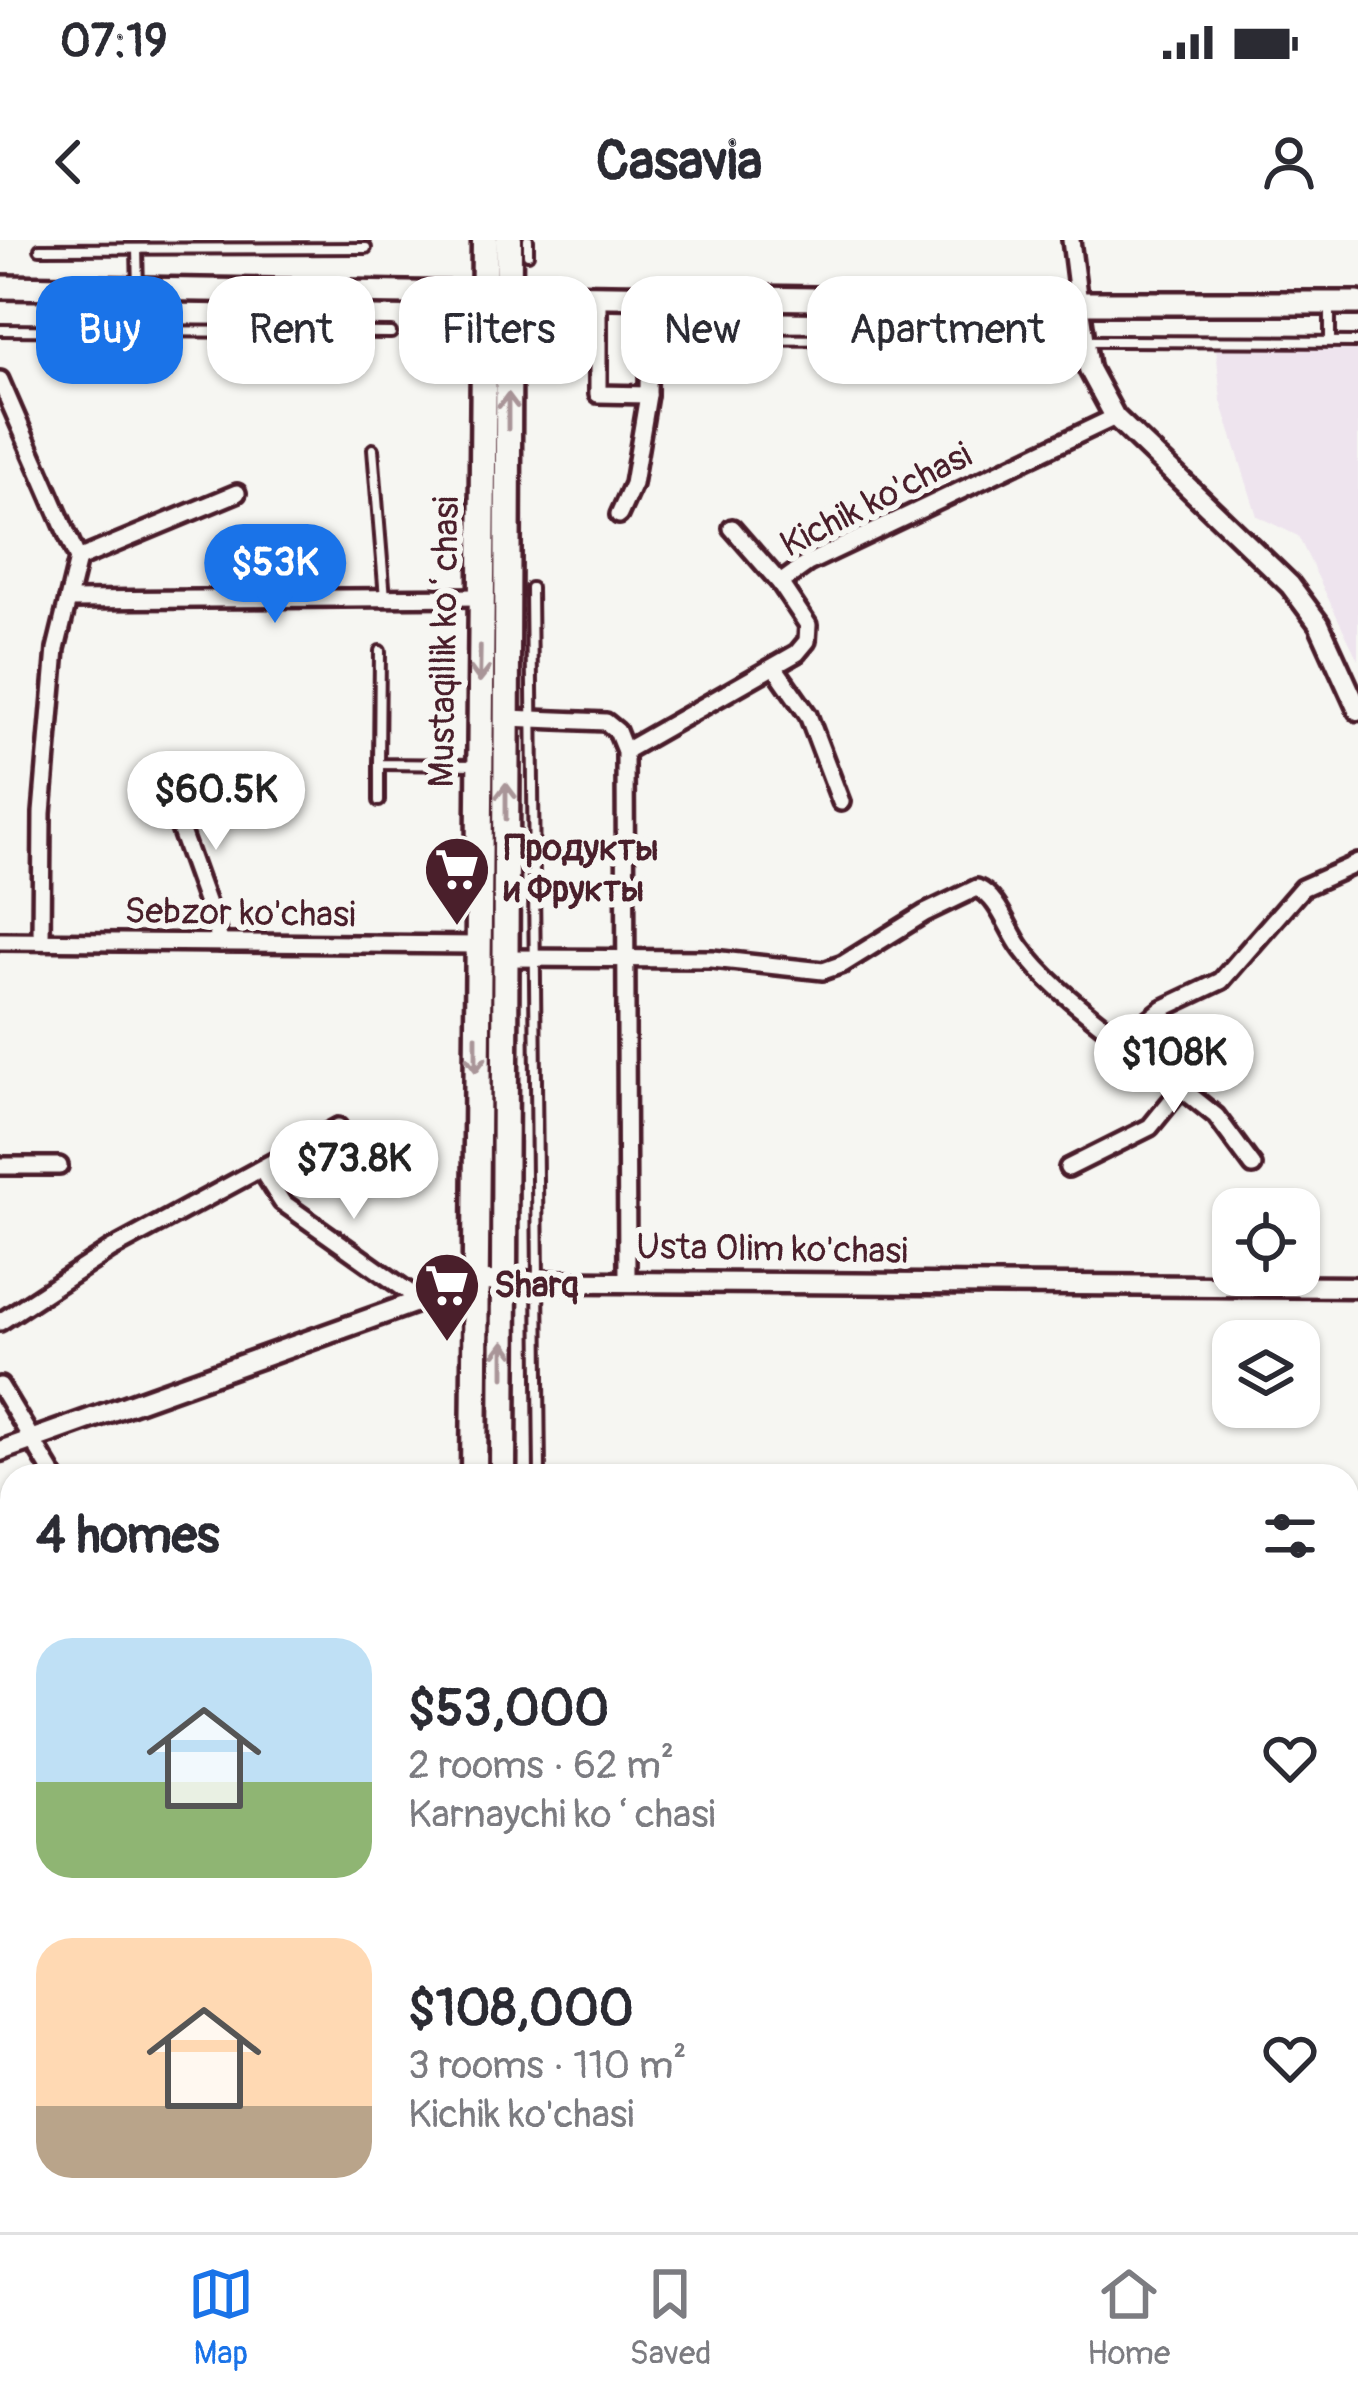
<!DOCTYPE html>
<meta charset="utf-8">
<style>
body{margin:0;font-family:Pangolin,sans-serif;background:#f7f7f7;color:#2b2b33;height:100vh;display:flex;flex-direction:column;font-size:45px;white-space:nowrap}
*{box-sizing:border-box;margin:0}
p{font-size:39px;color:#7c7c81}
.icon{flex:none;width:66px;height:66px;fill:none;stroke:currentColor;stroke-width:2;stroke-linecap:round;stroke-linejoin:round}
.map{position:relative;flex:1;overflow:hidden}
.sheet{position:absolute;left:0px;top:1224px;width:1359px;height:768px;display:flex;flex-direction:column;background:#fff;border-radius:36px 36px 0 0;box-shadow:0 3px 9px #0004}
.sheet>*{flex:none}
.top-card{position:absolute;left:36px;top:36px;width:1287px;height:108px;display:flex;gap:24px}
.controls{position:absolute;left:1212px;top:948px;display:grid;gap:24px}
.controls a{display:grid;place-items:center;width:108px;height:108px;border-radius:24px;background:#fff;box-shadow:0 3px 9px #0004;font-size:60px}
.price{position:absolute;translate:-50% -102px;padding:0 27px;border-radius:42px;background:#fff;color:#222;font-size:39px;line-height:78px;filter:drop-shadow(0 3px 6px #0008)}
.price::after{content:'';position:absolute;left:50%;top:72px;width:36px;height:27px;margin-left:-18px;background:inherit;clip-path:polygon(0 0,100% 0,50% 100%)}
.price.active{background:#1a73e8;color:#fff}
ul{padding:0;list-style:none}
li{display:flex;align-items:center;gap:36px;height:300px;padding:0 36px}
li span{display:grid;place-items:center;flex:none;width:336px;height:240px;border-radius:36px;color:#555}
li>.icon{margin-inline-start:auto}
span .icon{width:144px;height:144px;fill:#fffc;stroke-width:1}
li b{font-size:51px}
h2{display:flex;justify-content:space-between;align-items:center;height:144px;padding:0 36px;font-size:51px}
.tag{padding:0 42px;border-radius:36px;background:#fff;box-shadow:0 3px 9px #0004;font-size:42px;line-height:108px}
.tag.active{background:#1a73e8;color:#fff}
.status{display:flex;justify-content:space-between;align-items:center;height:84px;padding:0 60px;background:#fff;direction:ltr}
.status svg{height:33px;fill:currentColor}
header{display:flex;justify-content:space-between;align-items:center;height:156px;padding:0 36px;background:#fff;font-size:54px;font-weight:800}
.dock{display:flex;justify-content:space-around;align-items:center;height:168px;border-top:3px solid #e1e1e2;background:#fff;font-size:33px;color:#7c7c81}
.dock a{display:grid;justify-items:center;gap:6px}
.dock .active{color:#1a73e8}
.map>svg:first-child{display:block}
</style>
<div class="status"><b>07:19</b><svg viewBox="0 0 49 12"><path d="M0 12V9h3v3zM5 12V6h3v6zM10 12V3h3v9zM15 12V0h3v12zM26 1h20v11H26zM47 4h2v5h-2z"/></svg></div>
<header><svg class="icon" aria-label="back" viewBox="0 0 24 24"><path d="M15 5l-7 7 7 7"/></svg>Casavia<svg class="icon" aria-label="person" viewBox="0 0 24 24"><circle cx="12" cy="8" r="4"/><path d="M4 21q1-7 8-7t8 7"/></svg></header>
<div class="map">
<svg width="1358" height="1992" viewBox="0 0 1358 1992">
<rect width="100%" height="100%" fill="#f6f6f2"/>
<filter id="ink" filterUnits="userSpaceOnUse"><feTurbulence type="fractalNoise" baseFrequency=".00833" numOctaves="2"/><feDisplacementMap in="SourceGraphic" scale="24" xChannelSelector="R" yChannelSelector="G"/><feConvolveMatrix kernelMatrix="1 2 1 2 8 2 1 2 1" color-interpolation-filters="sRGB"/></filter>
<g filter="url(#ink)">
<!-- built -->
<polygon fill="#eee4ee" points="1216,107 1358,108 1358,420 1298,296 1257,276 1221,161"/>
<!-- green -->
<polygon fill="#a8e8b1" stroke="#79846e" stroke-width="3" points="721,1980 1041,1980 1043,1992 708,1992 706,1987"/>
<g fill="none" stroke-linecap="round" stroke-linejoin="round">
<defs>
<g id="service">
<polyline points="40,9 366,8"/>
<polyline points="137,9 138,49"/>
<polyline points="528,14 528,0"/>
<polyline points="1330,63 1330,101"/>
<polyline points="0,90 391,93"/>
<polyline points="650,99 1358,102"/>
<polyline points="373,209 385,358"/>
<polyline points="531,348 540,1236"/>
<polyline points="380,411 379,524 477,525"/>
<polyline points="379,561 379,524"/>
<polyline points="0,1388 12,1382"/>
<polyline points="0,1452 12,1474"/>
<polyline points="0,1602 12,1603"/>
<polyline points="0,1721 12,1724"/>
<polyline points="1347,1974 1358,1974"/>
<polyline points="1184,1980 1194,1992"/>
<polyline points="1293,1986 1321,1980"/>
<polyline points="518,1992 518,1980"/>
</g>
<g id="minor">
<polyline points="1071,0 1079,63"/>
<polyline points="598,57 598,154 648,155 649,57"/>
<polyline points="0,140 78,319 56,409 42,573 41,701"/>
<polyline points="619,275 633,244 648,155"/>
<polyline points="732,288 780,343"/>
<polyline points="78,319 237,253"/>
<polyline points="68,360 481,357"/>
<polyline points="775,428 808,475 841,562"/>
<polyline points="507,478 606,482 617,491 625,511 797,413 807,401 808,385 780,343 808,323 1115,177"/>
<polyline points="625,511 627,1040"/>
<polyline points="163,541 221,703"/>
<polyline points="0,701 479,705"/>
<path d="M 505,718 L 712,719 L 823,731 L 843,724 L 925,673 L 977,648 C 999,657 1008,691 1022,709 C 1048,745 1088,773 1122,801 L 1164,768 L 1221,741 L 1302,648 L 1358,623"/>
<polyline points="1122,801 1216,876 1253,926"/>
<polyline points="0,926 59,926"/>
<polyline points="1068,928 1150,887 1180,850"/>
<polyline points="261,929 282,962 420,1060"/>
<polyline points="0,1082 110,1010 338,887"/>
<polyline points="0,1146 54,1236"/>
<polyline points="1347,1356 1358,1352"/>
<polyline points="135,1980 140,1992"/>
<polyline points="332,1992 354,1980"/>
<polyline points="1271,1992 1292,1987 1289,1980"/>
</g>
<g id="tertiary">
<polyline points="1079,63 1089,129 1115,177 1290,345 1319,384 1358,470"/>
<polyline points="0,1211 475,1041 1358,1047"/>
</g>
<polyline id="secondary" points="0,47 1079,63 1358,63"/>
<g id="primary">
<polyline points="474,1236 485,0"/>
<polyline points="503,1236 509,0"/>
<polyline points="463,1980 463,1992"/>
<polyline points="488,1992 488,1980"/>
</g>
</defs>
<!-- service casing -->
<use href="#service" stroke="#4a1f2b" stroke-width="16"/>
<!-- minor casing -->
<use href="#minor" stroke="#4a1f2b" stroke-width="24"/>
<!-- tertiary casing -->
<use href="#tertiary" stroke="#4a1f2b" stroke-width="27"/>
<!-- secondary casing -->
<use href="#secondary" stroke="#4a1f2b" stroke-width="30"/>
<!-- primary casing -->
<use href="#primary" stroke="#4a1f2b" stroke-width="33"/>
<!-- service -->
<use href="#service" stroke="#f6f6f2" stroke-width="8"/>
<!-- minor -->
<use href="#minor" stroke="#f6f6f2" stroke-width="15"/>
<!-- tertiary -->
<use href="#tertiary" stroke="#f6f6f2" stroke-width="18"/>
<!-- secondary -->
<use href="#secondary" stroke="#f6f6f2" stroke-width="21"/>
<!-- primary -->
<use href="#primary" stroke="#f6f6f2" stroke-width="24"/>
</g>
<!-- one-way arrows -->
<defs><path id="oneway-shaft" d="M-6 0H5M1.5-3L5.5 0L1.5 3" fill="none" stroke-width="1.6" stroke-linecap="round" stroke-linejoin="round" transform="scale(3)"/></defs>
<g stroke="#a99598">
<use href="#oneway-shaft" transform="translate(508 171) rotate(-90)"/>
<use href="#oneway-shaft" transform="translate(480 424) rotate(91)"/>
<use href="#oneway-shaft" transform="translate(506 561) rotate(-90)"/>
<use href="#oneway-shaft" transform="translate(476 814) rotate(90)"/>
<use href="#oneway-shaft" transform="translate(504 1119) rotate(-90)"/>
</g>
</g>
<!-- icons -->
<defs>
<symbol id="supermarket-pin" viewBox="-11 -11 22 30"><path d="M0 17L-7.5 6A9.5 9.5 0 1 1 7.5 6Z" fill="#4a1f2b" stroke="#f6f6f2"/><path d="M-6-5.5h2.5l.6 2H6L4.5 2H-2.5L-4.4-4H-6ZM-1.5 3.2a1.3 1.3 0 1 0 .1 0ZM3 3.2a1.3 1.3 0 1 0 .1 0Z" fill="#fff"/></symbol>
</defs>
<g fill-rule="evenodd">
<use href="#supermarket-pin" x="419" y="591" width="76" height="104"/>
<use href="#supermarket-pin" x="409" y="1007" width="76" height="104"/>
</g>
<g text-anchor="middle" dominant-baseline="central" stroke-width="12" stroke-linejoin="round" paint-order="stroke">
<!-- street labels -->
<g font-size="36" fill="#4a1f2b" stroke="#f6f6f2">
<text transform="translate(876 260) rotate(-27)">Kichik ko'chasi</text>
<text transform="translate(444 402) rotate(-89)">Mustaqillik koʻchasi</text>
<text transform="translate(240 673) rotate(1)">Sebzor ko'chasi</text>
<text transform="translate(772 1009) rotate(1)">Usta Olim ko'chasi</text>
</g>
<!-- poi labels -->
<g font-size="36" font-weight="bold" fill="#4a1f2b" stroke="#f6f6f2" text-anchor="start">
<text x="504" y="608">Продукты<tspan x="504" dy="41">и Фрукты</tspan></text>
<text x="494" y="1045">Sharq</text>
</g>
</g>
</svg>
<div class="controls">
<a><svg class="icon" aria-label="locate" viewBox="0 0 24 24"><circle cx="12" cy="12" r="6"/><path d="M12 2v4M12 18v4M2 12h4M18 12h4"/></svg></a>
<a><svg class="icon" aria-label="layers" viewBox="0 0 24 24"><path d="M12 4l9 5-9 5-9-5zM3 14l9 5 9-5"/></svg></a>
</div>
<b class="price active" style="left:275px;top:386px">$53K</b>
<b class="price" style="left:216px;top:613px">$60.5K</b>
<b class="price" style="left:1174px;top:876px">$108K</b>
<b class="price" style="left:354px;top:982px">$73.8K</b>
<div class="top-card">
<a class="tag active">Buy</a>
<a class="tag">Rent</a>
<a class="tag">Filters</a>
<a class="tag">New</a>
<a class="tag">Apartment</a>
</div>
<section class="sheet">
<h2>4 homes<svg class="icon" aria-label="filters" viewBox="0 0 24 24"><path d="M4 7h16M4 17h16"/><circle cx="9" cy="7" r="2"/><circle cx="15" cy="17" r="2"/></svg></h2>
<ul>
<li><span style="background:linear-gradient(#bfe0f5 60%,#8fb573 0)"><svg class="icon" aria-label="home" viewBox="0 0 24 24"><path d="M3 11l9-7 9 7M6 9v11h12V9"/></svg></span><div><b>$53,000</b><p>2 rooms · 62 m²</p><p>Karnaychi koʻchasi</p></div><svg class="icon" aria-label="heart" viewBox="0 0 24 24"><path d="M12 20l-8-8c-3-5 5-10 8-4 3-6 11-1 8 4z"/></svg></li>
<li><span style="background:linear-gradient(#ffd9b3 70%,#b9a48a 0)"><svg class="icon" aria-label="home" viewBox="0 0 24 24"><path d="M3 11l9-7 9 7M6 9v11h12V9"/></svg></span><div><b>$108,000</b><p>3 rooms · 110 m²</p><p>Kichik ko'chasi</p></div><svg class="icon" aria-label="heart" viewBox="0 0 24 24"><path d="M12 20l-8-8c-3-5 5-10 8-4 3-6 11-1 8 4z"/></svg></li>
</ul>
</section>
</div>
<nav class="dock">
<a class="active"><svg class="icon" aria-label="map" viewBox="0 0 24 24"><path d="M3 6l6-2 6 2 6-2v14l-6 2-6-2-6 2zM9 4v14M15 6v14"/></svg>Map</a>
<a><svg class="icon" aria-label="saved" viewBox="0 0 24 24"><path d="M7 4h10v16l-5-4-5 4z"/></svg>Saved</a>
<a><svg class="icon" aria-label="home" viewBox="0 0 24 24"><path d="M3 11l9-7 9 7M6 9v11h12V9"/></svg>Home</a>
</nav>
